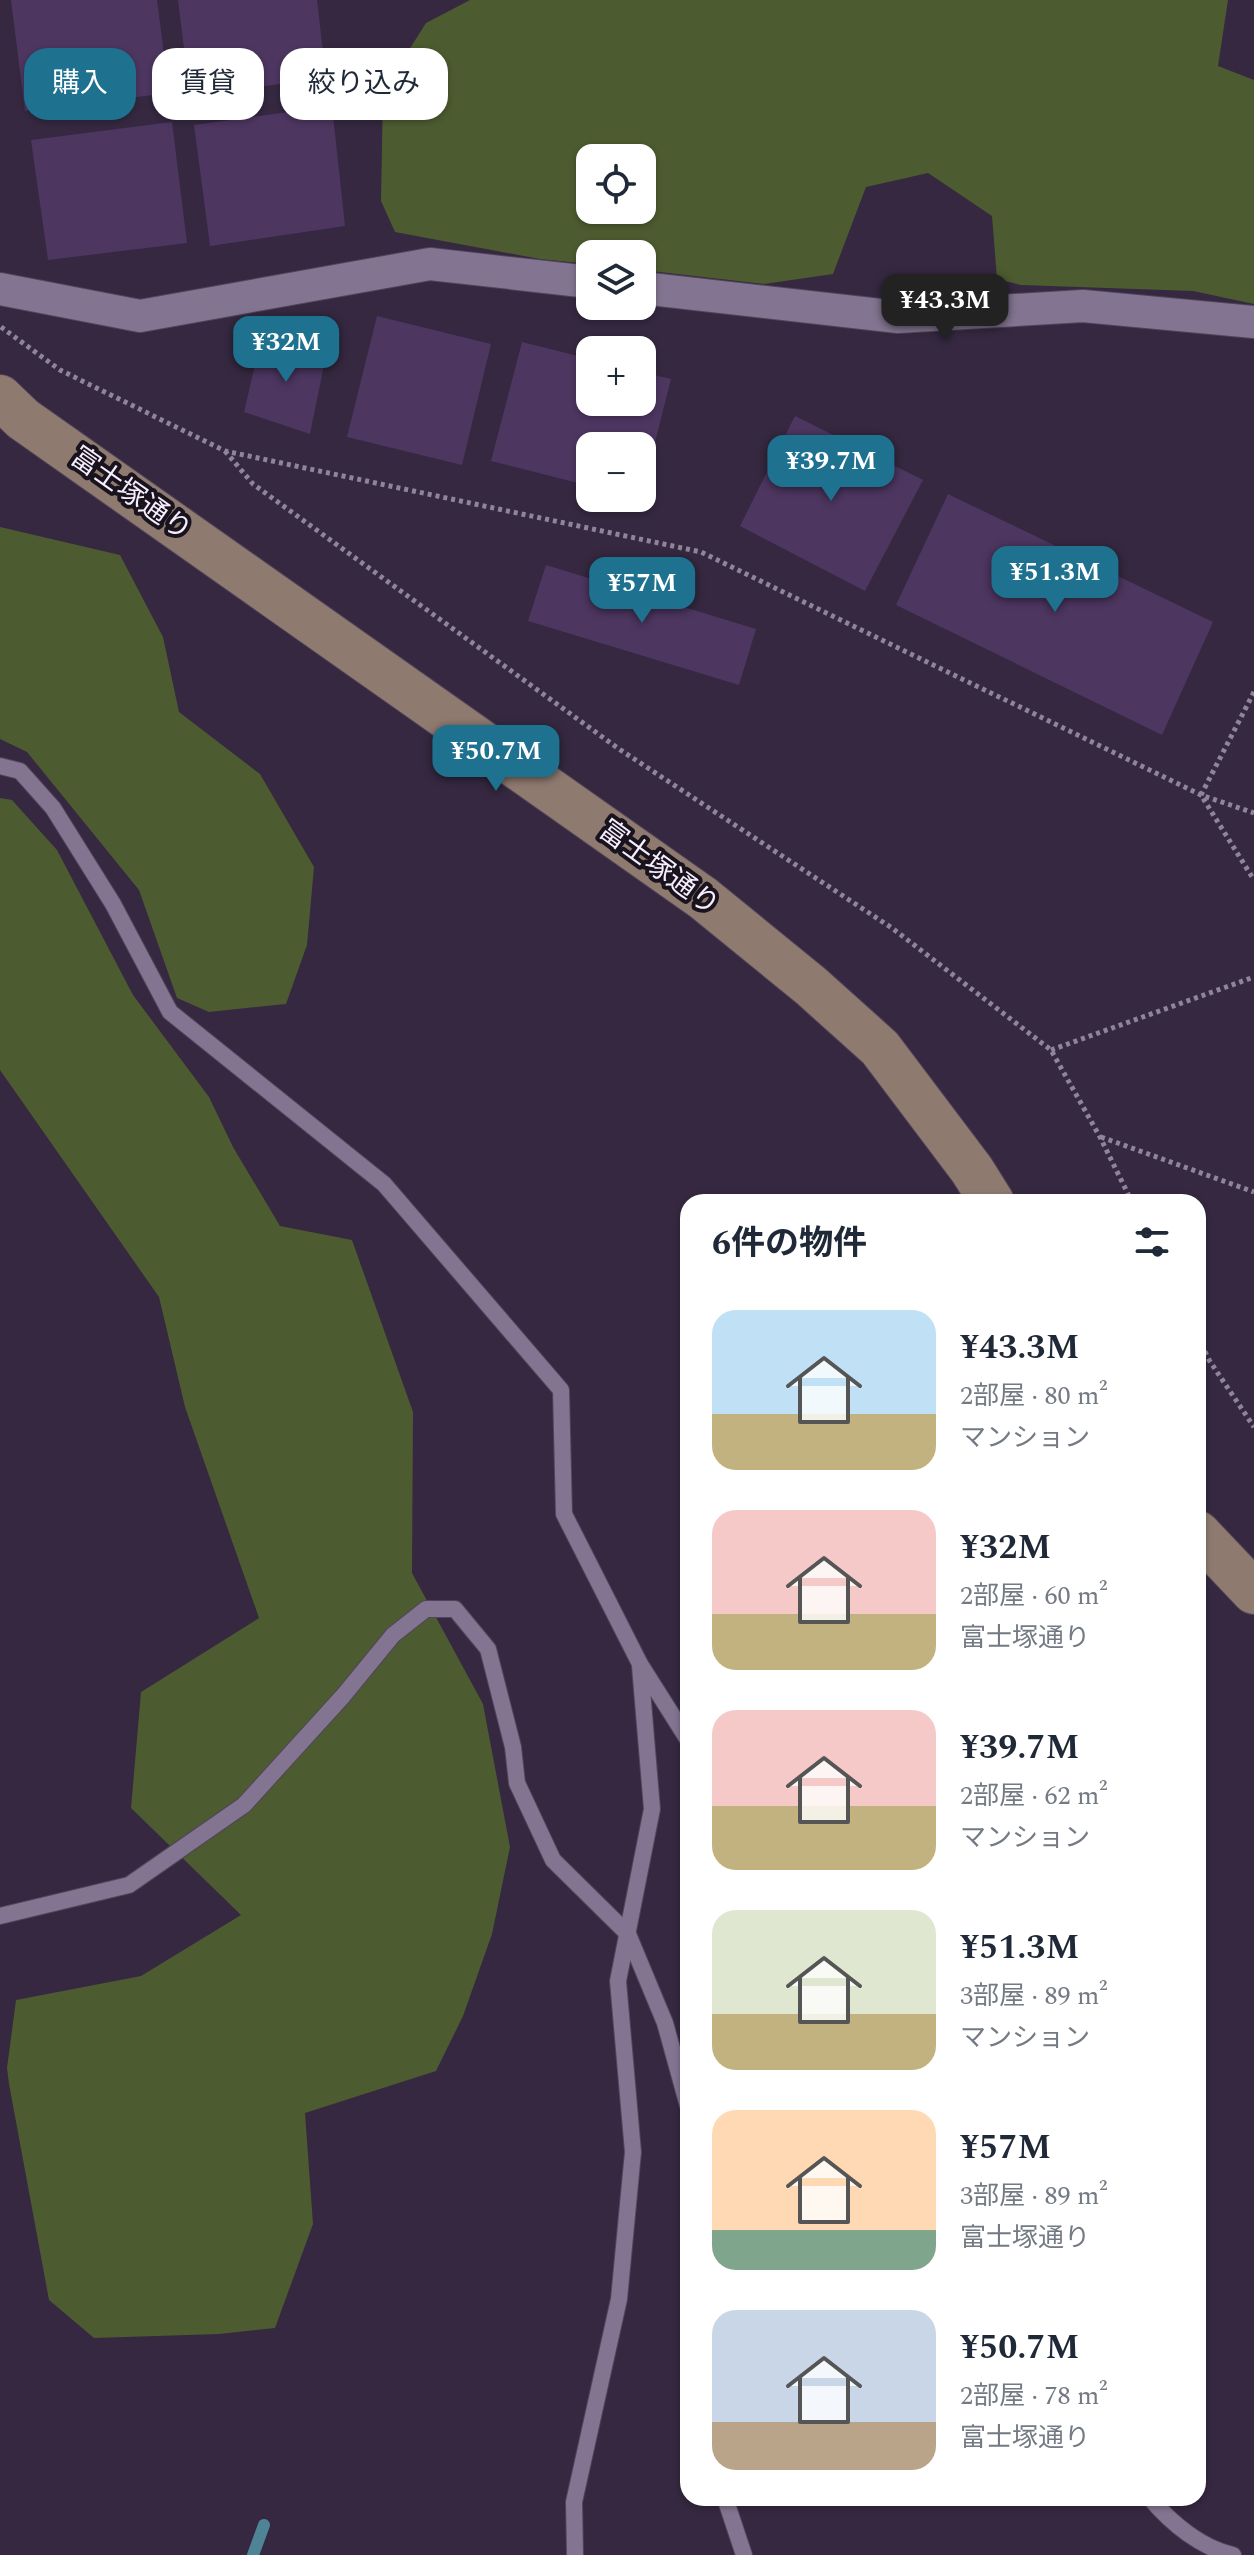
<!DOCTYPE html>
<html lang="ja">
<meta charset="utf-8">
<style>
body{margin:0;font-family:Spectral,"Noto Sans JP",serif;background:#f2f2f3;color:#1f2937;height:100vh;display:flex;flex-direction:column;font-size:30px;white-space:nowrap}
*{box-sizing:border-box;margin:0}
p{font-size:26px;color:#747a83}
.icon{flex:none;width:44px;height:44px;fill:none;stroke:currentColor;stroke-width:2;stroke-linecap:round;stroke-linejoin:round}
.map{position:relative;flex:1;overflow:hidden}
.sheet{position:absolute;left:680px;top:1194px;width:526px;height:1312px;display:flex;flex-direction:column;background:#fff;border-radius:24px;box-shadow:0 2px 6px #0004}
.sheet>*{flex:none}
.banner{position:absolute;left:24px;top:48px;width:536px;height:72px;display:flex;gap:16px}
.fabs{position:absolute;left:576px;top:144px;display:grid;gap:16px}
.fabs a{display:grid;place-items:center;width:80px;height:80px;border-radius:16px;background:#fff;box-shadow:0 2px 6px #0004;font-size:40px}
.price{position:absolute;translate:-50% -68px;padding:0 18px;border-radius:16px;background:#1f7190;color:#fff;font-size:26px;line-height:52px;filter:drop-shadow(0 2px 4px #0008)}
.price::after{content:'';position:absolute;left:50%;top:48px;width:24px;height:18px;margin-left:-12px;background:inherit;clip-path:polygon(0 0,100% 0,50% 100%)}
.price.on{background:#222;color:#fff}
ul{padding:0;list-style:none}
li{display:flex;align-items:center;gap:24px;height:200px;padding:0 32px}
li span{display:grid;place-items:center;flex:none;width:224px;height:160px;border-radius:24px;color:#555}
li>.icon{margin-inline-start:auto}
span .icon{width:96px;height:96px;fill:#fffc;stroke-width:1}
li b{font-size:34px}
h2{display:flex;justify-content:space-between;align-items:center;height:96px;padding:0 32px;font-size:34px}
.tag{padding:0 28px;border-radius:24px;background:#fff;box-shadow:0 2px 6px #0004;font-size:28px;line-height:72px}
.tag.on{background:#1f7190;color:#fff}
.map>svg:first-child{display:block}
</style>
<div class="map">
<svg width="1254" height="2555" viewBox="0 0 1254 2555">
<rect width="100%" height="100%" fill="#352840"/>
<!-- green -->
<g fill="#4d5b30" fill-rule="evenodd">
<path d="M 470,0 L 1228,0 L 1218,66 L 1254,80 L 1254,304 L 1193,291 L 1021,285 L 997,279 L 992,216 L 928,173 L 866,187 L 833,274 L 764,284 L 642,270 L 642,254 L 590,254 L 590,264 L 540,259 L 395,232 L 381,201 L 383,91 L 426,23 ZM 590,158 L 642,158 L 642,210 L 590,210 Z"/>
<polygon points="0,527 120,555 163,637 179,712 260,774 314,867 307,945 286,1004 209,1012 177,998 139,890 27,752 0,739"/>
<polygon points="0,798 12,800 57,850 133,995 209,1097 233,1147 280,1226 352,1240 413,1412 412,1573 483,1704 510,1847 492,1934 463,2016 436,2071 305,2113 313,2224 275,2328 219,2334 94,2338 49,2300 9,2084 7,2068 16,2000 141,1976 241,1915 131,1808 141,1692 259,1618 185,1407 159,1297 0,1070"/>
</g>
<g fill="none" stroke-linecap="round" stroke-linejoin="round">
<!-- stream -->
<polyline stroke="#4f8496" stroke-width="12" points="253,2555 264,2525"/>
</g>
<!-- building -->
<g fill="#4d3660">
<polygon points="11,0 157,0 169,93 25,111"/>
<polygon points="178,0 317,0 326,78 190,96"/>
<polygon points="332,106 345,226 210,246 194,125"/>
<polygon points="172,122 187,243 48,260 31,140"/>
<polygon points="377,316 491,344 462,465 347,437"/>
<polygon points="261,339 327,350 310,434 244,412"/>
<polygon points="522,342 590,359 590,402 642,402 642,372 671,379 643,490 642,446 590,446 590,486 491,461"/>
<polygon points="795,416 923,480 865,591 740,526"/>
<polygon points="948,494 1213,622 1162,735 896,605"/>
<polygon points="546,565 756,629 739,685 528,621"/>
</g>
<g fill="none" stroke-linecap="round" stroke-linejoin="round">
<defs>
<g id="lane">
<polyline points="0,766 20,771 53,808 113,904 170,1012 384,1184 561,1390 564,1514 640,1664 688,1740"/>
<polyline points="0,1916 129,1885 244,1805 343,1696 393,1635 426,1609 455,1609 488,1649 513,1747 517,1783 553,1860 628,1934 665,2023 688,2106"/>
<polyline points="725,2498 744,2555"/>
<path d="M 1150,2498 C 1171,2523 1201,2548 1233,2555"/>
<polyline points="575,2555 574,2502 619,2299 633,2152 618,1981 652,1809 640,1666"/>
</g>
<g id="street">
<polyline points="642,288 898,317 1083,306 1254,322"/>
<polyline points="0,289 140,316 430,264 590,282"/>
</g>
<g id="secondary">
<polyline points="0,397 23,419 703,898 811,986 880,1048 972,1170 992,1202"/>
<polyline points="1198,1533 1254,1592"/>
</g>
</defs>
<!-- lane casing -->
<use href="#lane" stroke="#50455a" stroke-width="18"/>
<!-- street casing -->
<use href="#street" stroke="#50455a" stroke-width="34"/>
<!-- secondary casing -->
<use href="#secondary" stroke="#50455a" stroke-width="46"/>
<!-- path -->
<g stroke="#8f8599" stroke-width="5" stroke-dasharray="4 4" stroke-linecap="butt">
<polyline points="1,327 60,370 225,451 701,552 1201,795 1254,813"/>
<polyline points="225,451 253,484 619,749 892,928 1051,1050 1100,1137 1132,1202"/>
<polyline points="1254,692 1201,795 1254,880"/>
<polyline points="1051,1050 1254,977"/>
<polyline points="1101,1137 1254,1192"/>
<polyline points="1198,1337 1209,1360 1254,1427"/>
</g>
<!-- lane -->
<use href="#lane" stroke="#837591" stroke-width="16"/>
<!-- street -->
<use href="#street" stroke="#837591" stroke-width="32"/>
<!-- secondary -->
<use href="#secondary" stroke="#8f7a70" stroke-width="44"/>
</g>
<g text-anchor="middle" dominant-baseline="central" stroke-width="8" stroke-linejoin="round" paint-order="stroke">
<!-- street labels -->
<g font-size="28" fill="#f6eefe" stroke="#19131e">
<text transform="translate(131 494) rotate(35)">富士塚通り</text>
<text transform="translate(659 868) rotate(36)">富士塚通り</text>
</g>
</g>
</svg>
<div class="fabs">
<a><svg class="icon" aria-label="locate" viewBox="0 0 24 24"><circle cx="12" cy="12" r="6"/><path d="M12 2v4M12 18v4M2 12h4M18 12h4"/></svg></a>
<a><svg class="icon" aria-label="layers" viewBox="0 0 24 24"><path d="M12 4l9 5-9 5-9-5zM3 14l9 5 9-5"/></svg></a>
<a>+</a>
<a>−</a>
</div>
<b class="price on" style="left:945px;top:342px">¥43.3M</b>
<b class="price" style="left:286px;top:384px">¥32M</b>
<b class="price" style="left:831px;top:503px">¥39.7M</b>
<b class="price" style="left:1055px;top:614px">¥51.3M</b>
<b class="price" style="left:642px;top:625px">¥57M</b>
<b class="price" style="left:496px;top:793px">¥50.7M</b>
<div class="banner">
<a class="tag on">購入</a>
<a class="tag">賃貸</a>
<a class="tag">絞り込み</a>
</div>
<section class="sheet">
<h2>6件の物件<svg class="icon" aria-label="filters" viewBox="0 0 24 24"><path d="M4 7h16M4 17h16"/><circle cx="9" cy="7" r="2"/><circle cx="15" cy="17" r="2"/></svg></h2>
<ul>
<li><span style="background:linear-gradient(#bfe0f5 65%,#c2b280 0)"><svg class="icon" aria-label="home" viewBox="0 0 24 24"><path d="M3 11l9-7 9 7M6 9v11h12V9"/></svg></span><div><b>¥43.3M</b><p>2部屋 · 80 m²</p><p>マンション</p></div></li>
<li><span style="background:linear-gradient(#f6c9c9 65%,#c2b280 0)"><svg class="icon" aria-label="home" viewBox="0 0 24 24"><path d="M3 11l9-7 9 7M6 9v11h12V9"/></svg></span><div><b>¥32M</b><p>2部屋 · 60 m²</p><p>富士塚通り</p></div></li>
<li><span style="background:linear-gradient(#f6c9c9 60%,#c2b280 0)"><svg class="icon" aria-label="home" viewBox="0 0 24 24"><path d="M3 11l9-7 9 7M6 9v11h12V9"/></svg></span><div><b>¥39.7M</b><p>2部屋 · 62 m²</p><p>マンション</p></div></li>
<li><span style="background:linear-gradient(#dfe7d0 65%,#c2b280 0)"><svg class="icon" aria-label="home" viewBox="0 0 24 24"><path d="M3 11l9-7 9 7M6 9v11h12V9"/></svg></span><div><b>¥51.3M</b><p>3部屋 · 89 m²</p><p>マンション</p></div></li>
<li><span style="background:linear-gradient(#ffd9b3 75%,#7fa58c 0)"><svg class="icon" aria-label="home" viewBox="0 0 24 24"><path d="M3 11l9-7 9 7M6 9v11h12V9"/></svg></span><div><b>¥57M</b><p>3部屋 · 89 m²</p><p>富士塚通り</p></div></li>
<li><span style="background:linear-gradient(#c9d6e8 70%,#b9a48a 0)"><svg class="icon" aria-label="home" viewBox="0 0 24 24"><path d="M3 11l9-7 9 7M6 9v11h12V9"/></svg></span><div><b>¥50.7M</b><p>2部屋 · 78 m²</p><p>富士塚通り</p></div></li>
</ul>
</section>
</div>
